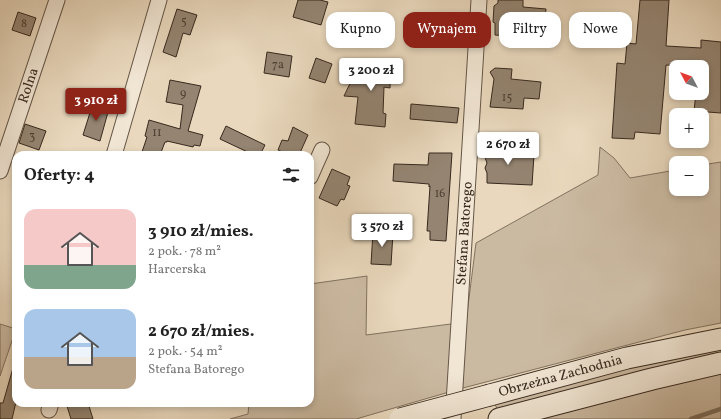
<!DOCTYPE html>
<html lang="pl">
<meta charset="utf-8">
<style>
body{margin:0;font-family:Vollkorn,serif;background:#f2f2f2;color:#222;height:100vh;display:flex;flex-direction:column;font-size:15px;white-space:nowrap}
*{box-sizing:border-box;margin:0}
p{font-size:13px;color:#767676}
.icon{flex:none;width:22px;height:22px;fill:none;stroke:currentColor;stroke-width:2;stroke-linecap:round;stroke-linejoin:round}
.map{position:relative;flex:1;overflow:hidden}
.drawer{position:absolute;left:12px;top:151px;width:302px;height:256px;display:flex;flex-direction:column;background:#fff;border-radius:12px;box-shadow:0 2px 6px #0003}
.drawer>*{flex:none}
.guide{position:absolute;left:326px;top:12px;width:335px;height:36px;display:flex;gap:8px}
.needle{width:26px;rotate:311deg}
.tools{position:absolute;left:669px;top:60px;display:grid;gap:8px}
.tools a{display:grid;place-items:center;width:40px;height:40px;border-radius:8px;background:#fff;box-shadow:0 2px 6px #0003;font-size:20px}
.price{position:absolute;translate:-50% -34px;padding:0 9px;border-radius:4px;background:#fff;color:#222;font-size:13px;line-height:26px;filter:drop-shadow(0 1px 2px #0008)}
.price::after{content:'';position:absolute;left:50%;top:24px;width:12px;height:9px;margin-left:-6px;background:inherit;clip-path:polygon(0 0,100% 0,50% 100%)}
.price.active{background:#8f2418;color:#fff}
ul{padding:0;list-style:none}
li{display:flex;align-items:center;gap:12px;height:100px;padding:0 12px}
li span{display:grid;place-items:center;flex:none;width:112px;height:80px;border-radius:12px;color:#555}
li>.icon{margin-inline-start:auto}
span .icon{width:48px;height:48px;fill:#fffc;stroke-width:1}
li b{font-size:17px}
h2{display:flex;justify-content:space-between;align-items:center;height:48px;padding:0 12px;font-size:17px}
.pill{padding:0 14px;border-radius:12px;background:#fff;box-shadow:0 2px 6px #0003;font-size:14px;line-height:36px}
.pill.active{background:#8f2418;color:#fff}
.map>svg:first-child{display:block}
</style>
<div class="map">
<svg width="721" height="419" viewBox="0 0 721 419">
<rect width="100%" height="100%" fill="#e9d8bd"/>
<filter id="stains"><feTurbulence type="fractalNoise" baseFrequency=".005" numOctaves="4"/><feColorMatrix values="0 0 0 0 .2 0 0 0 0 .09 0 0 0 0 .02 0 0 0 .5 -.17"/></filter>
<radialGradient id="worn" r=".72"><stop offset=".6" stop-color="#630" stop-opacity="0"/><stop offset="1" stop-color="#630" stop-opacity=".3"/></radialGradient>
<!-- green -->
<g fill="#cbbaa2" stroke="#817260">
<polygon points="600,147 614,158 630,178 676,170 676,189 702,189 702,165 721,162 721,323 685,330 463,388 356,419 230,419 248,414 249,403 310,403 310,284 367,276 366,335 466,322 476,243 598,175"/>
<polygon points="0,324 16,329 0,376"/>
<polygon points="721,347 721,356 498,410 494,403 600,373"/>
<polygon points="721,373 721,419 538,419 637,393"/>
</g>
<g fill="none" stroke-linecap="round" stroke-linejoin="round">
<!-- stream -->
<polyline stroke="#7d6e5d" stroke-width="4.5" points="691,419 721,409"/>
</g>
<!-- building -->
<g fill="#948471" stroke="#37291e">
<polygon points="298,0 320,0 328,2 321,25 293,17"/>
<polygon points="498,0 523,0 523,7 546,9 545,18 548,18 546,34 516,32 516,35 511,34 511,36 495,35 495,23 493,22 494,6 498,3"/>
<polygon points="640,0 669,0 666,46 701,48 701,40 721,42 721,113 694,111 696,93 702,93 702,67 666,65 660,134 635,132 634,139 612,138 617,63 625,64 627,43 636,44"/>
<polygon points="177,9 197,15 190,35 183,33 176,57 163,52"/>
<polygon points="18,12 36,18 30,36 12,30"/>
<polygon points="267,52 292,56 289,77 264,73"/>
<polygon points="316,58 332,64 325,83 309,78"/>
<polygon points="367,59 391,60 390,88 384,87 383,113 386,114 385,127 355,124 358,97 344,96 357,69 366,70"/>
<polygon points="495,68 512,69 511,79 541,82 539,99 524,98 523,109 490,107 494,79 490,72"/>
<polygon points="170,80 201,86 188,131 203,135 200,146 194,145 193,147 167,141 167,142 165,142 160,155 141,155 147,137 145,136 149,120 180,129 183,105 166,102"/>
<polygon points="93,103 108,108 107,111 108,112 100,141 83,135"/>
<polygon points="411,104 459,108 457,123 410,119"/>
<polygon points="25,124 46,131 39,150 19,143"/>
<polygon points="226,126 265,145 260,155 254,155 220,139"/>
<polygon points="293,127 308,135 299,155 289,155 278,150 282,140 288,141"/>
<polygon points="489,142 512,144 511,154 534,155 532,185 487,183 487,173 485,168 487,163 483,152 489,152"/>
<polygon points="429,153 452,153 446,241 430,240 430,231 427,231 430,186 429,187 429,184 393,181 394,164 428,165"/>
<polygon points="332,169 350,177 347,185 350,186 344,200 341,199 337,206 319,198"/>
<polygon points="373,232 393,233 391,265 371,264"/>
<polygon points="13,368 16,369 16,402 12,419 0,419 0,403 3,403"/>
<polygon points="66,403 88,403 93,419 71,419"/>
</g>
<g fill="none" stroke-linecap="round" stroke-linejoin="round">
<defs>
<g id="street">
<polyline points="114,155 159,0"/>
<path id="s1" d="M 0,171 L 57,0"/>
<polyline points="310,177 322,150"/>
<polyline points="49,410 51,403"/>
<path id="s2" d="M 453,419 L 479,0"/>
</g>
<g id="secondary">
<path id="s3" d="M 490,395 L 627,358 L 721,339"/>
<polyline points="499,419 652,379 721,363"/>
</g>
</defs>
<!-- street casing -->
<use href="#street" stroke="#645546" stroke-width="17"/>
<!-- secondary casing -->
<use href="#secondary" stroke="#37291e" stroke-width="23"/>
<!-- street -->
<use href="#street" stroke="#f1e6d4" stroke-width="15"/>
<!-- secondary -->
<use href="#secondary" stroke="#f1e6d4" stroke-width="21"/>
<defs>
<polyline id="secondary-bridge" points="400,419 490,395"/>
</defs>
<!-- secondary-bridge casing -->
<use href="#secondary-bridge" stroke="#37291e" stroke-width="23" stroke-linecap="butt"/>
<!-- secondary-bridge -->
<use href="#secondary-bridge" stroke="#f1e6d4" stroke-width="21"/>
</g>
<g text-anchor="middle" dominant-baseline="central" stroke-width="4" stroke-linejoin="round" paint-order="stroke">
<!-- number labels -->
<g font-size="12" fill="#4e4033">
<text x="184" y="22">5</text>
<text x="24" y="24">8</text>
<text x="278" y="65">7a</text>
<text x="183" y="94">9</text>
<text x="507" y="98">15</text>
<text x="157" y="133">11</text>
<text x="32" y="137">3</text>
<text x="440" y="194">16</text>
</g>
<!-- street labels -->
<g font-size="14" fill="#37291e" stroke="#f1e6d4">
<text stroke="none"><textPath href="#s1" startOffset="90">Rolna</textPath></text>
<text stroke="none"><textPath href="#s2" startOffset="186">Stefana Batorego</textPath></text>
<text stroke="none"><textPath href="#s3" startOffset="73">Obrzeżna Zachodnia</textPath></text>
</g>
</g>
<rect width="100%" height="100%" filter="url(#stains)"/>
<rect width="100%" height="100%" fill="url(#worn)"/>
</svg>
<div class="tools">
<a><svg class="needle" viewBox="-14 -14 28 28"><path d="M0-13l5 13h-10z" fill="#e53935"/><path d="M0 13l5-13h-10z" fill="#767676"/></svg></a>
<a>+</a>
<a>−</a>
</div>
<b class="price" style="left:371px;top:92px">3 200 zł</b>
<b class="price active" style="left:96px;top:122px">3 910 zł</b>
<b class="price" style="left:508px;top:166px">2 670 zł</b>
<b class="price" style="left:382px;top:248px">3 570 zł</b>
<div class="guide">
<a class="pill">Kupno</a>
<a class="pill active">Wynajem</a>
<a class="pill">Filtry</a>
<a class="pill">Nowe</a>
</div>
<section class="drawer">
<h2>Oferty: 4<svg class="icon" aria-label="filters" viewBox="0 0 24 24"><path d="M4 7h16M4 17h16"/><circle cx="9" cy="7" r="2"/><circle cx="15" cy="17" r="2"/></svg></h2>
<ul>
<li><span style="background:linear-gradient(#f6c9c9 70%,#7fa58c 0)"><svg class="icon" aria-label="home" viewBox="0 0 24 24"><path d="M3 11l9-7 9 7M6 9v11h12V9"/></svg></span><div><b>3 910 zł/mies.</b><p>2 pok. · 78 m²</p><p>Harcerska</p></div></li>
<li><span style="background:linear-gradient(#a9c7e8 60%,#b9a48a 0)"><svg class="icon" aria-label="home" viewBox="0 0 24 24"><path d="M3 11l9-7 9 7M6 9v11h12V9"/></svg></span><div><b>2 670 zł/mies.</b><p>2 pok. · 54 m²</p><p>Stefana Batorego</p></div></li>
</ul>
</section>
</div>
